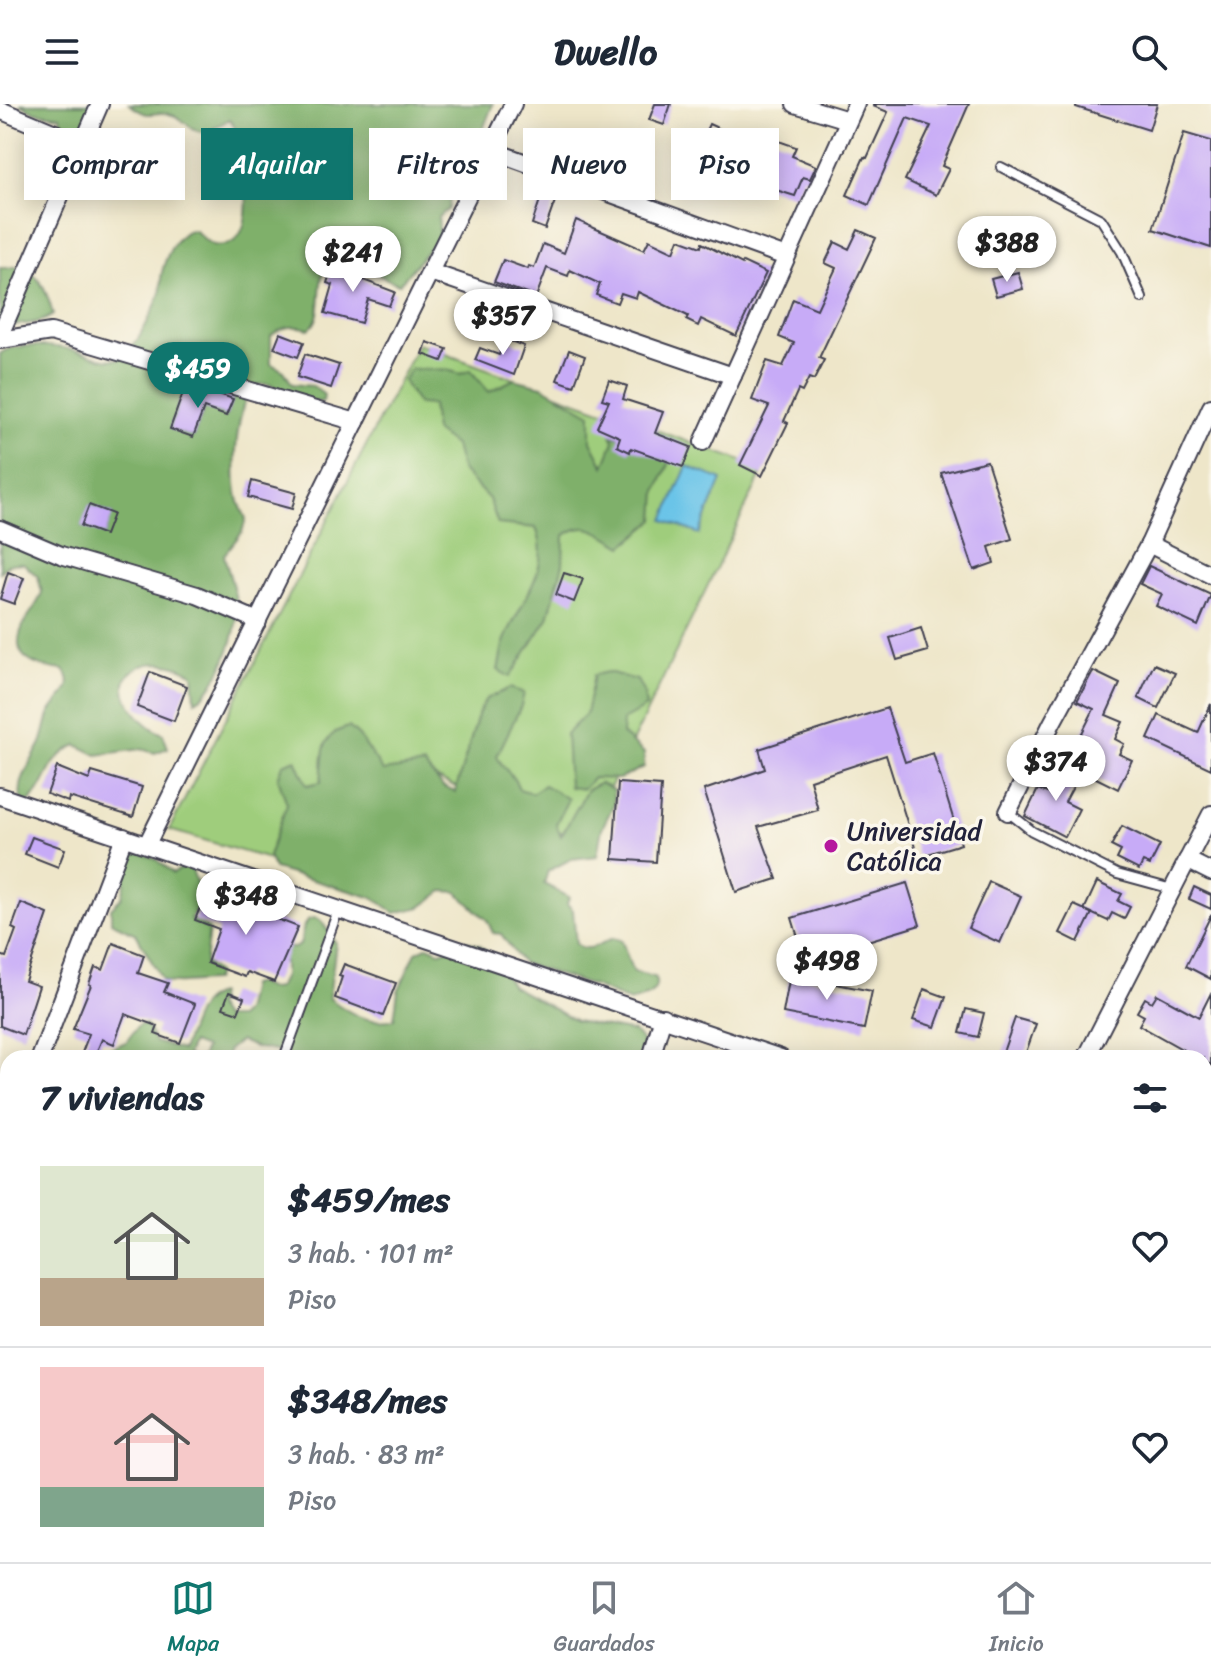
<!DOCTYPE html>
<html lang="es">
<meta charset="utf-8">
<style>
body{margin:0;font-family:Sriracha,sans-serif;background:#f2f2f3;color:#1f2937;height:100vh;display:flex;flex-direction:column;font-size:30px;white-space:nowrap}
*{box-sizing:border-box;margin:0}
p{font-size:26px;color:#747a83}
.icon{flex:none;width:44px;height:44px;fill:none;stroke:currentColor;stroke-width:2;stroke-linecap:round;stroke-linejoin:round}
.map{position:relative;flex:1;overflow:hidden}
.side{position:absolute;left:0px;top:946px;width:1212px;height:512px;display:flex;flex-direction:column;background:#fff;border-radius:24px 24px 0 0;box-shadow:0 4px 20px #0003}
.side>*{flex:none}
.banner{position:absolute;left:24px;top:24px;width:800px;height:72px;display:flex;gap:16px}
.price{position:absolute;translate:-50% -68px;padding:0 18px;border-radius:28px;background:#fff;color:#222;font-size:26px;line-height:52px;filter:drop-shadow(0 2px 4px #0008)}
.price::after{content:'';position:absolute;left:50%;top:48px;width:24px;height:18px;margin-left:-12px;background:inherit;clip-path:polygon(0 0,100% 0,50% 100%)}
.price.on{background:#0f766e;color:#fff}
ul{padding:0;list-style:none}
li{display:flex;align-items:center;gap:24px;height:200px;padding:0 40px}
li+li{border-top:2px solid #e0e1e3}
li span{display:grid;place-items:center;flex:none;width:224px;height:160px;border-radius:0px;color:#555}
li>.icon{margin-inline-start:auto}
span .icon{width:96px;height:96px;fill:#fffc;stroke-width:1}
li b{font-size:34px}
h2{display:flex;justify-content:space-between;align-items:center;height:96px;padding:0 40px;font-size:34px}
.pill{padding:0 28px;border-radius:0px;background:#fff;box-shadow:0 4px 20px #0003;font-size:28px;line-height:72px}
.pill.on{background:#0f766e;color:#fff}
header{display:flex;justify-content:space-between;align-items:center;height:104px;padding:0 40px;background:#fff;font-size:36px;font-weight:700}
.dock{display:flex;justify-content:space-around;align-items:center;height:112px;border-top:2px solid #e0e1e3;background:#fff;font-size:22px;color:#747a83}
.dock a{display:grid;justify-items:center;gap:4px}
.dock .on{color:#0f766e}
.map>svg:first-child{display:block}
</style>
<header><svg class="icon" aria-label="menu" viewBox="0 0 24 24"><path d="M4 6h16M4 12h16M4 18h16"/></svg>Dwello<svg class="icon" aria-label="search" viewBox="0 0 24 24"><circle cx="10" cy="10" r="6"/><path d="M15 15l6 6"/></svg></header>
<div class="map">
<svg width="1211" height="1458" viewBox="0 0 1211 1458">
<rect width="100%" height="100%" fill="#fbf7ec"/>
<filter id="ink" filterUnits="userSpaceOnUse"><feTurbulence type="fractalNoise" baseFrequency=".0125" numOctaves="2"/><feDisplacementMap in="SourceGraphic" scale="16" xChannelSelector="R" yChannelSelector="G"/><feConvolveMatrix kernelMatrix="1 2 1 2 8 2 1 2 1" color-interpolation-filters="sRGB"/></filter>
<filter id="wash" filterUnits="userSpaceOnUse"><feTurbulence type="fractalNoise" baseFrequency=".006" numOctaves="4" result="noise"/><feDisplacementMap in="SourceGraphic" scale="32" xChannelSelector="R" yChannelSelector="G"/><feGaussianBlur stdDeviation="1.8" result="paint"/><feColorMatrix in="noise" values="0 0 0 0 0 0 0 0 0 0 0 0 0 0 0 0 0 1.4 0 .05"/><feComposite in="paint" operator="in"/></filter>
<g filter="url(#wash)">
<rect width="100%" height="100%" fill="#eee6c9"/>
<!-- green -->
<polygon fill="#9fcd7b" stroke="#60785b" stroke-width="2" points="418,240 764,365 584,738 428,671 303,765 169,726"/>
<!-- forest -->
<g fill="#7fb06b" stroke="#506953" stroke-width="2" fill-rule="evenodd">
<polygon points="20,0 92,0 100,13 95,39 69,38 60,12 35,8"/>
<path d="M 129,0 L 493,0 L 480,33 L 452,63 L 449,105 L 438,113 C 439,120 440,127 438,133 C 436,137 403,176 399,180 C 384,176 350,154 343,154 C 306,155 331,210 309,225 C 295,221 282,221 271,232 L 271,260 L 284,267 L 292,280 L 313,282 L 324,291 L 323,298 C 317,297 309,299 303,298 C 285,293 272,271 251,284 C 236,305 230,380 241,403 C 242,407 245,411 246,415 L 242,428 L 224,451 C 228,469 237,489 237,507 C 237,532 218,586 195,597 L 193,570 C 158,546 98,564 138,611 C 145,619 152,626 163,630 L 168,644 L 155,649 L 141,645 L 97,651 L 77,641 C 45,655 49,681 29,698 L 22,697 C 15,678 33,656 41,639 C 45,629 46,618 50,609 C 58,594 78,584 64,566 C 31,563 6,552 26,516 C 32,506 39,499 42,488 L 38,473 L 23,459 L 9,460 L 0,468 L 0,250 C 14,237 63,242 82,248 C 98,253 109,260 126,252 C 139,236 151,212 159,192 C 162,186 161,180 161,174 C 163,160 171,139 183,130 C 197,118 202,139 214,141 C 250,147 250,97 243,74 L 237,74 L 224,51 L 236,26 L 230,15 L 206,29 C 187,26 186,15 172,11 C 153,4 153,19 129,0 ZM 184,286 L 202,293 L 197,307 L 202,310 L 193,333 L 171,325 ZM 208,286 L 232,296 L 226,312 L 202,303 ZM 89,402 L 112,410 L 105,430 L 82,422 Z"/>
<path d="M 0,163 C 7,166 11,162 19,163 C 40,166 49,194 53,211 C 36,223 18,218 0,224 Z"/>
<path d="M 411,265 L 447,266 L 461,270 L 470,266 L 489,288 L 514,275 L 542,282 L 591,310 L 591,337 L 604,362 L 614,337 L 611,331 L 639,337 L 673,351 L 657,387 L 655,416 L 623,442 C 601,430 587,414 564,432 L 563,460 L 548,514 L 510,573 L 498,566 C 500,558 501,549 503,541 C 516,502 554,467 536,424 L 498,420 L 489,395 L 462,367 L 455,342 L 435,327 L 432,301 L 418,300 L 403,277 Z"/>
<polygon points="608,568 637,576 644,589 646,603 623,616 622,630 644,649 644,663 619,675 593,674 583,685 569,683 566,630 586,610 594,571"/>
<path d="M 510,584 L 524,589 L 521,602 L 497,652 C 503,666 514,670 519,685 L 532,689 L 544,681 L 568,695 L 556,720 L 561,732 L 587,686 L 600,679 L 613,686 L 614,700 L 602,724 L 597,752 L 571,755 L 548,767 L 544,780 L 569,793 L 567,800 L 573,806 L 576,840 C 590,850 600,839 613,834 L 621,836 C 627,847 627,858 634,868 L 655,873 C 661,890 643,894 630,898 L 596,883 L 522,859 L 501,830 L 493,829 L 487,816 L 457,788 L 443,787 L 421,803 L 395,809 L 374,794 L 274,765 L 268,752 L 287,700 L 278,674 L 283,660 L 296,655 L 307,681 L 321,678 C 324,652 318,630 349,623 L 359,632 L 383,667 L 424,661 L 443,683 L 455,688 L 479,608 L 486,595 Z"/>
<path d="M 141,749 L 155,754 L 173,769 L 190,760 C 198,783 206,794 190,815 L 209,825 L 205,859 L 217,869 L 214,877 C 197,877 179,882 163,877 L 136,830 L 111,818 L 111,804 L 122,793 L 125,779 L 122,766 L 127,753 Z"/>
<path d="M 316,814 L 322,818 L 336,839 L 329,894 C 349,909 368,921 394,915 L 398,887 L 416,848 L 428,842 L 441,848 L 467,837 L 480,841 L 491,851 L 512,882 L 576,917 L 634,928 L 643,938 L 639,954 L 544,954 L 533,946 L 521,946 L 514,954 L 279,954 L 277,946 L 257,944 L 240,937 L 229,945 L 226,954 L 201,954 L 205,944 L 192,939 L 187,951 L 193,954 L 99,954 L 99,949 L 126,938 L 139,921 L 146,920 L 155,938 L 182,946 C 191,927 196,893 219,890 L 216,903 L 223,914 L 238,914 L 244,908 L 250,881 L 257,879 L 270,885 L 278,884 L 284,872 L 284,858 L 278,855 L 279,843 L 294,844 L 300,841 L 304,821 L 309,815 Z"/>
</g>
<!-- water -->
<polygon fill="#6bc4e8" stroke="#467392" stroke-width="2" points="687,362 722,376 699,430 664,416"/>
<g id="blocks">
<!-- building -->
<g fill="#c7abf7">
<polygon points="655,0 671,0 664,21 649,16"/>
<polygon points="873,0 969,0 942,62 949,65 936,91 905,76 931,22 907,14 869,101 847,91 864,53 867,54 888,8 873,2"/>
<polygon points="1076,0 1157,0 1149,26 1076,3"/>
<polygon points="709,20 750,39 751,37 769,44 773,35 796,43 792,52 816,62 810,75 803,73 795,92 760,81 764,71 759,70 762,64 734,53 727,70 698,57 708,35 703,33"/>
<polygon points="1184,29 1211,37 1211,144 1153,125"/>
<polygon points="546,78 560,83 545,125 532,120"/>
<polygon points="576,116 644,146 649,136 674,148 679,135 701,143 702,139 742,160 743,158 766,169 736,232 701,215 698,222 686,216 688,212 638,188 636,194 621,189 617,199 596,191 600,180 570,166 568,172 547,164 536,193 494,178 503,156 528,165 529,162 534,164 543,140 564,149"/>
<polygon points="858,126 876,134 819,254 824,256 814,276 809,274 802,288 798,286 784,317 788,319 762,372 740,361 769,302 752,296 767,257 783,262 794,239 779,233 793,195 817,205 836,164 825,159 835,138 849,145"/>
<polygon points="333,160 365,170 363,176 395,188 389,202 368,195 361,219 325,209 333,181 327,179"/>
<polygon points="1018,168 1023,185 996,192 991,175"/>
<polygon points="280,229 304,238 298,253 274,244"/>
<polygon points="505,235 524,242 514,271 475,256 480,244 499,251"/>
<polygon points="427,238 447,245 442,257 423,250"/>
<polygon points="569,246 585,252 574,282 557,276"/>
<polygon points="305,250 339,261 331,284 297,273"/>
<polygon points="609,276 627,282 623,295 663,308 655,329 691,343 683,363 631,344 630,348 617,342 620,333 597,323 609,297 602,295"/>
<polygon points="184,286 205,294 208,286 233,295 226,312 204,304 193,333 170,325"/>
<polygon points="987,357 1012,435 989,443 994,459 974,466 941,369"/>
<polygon points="252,377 296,389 292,405 248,393"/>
<polygon points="89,401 113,410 105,431 81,422"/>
<polygon points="1149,462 1211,491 1198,522 1156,502 1162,490 1140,480"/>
<polygon points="8,468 24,474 14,500 0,495"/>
<polygon points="564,469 583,475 574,498 556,491"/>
<polygon points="921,524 928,547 897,556 890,534"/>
<polygon points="1154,560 1175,569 1158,604 1138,594"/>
<polygon points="1093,567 1120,580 1106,611 1123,618 1115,635 1124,640 1119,650 1132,656 1118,685 1084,668 1095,646 1078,637 1094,605 1077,597"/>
<polygon points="150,568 187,582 174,617 137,603"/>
<polygon points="1211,600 1211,665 1148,635 1159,611 1198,629"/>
<polygon points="887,604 905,658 933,649 961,740 918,753 886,651 810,676 818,706 758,723 777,775 736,788 704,686 765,665 759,645"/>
<polygon points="1062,660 1080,670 1065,698 1079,705 1065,733 1025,712 1038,685 1047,689"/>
<polygon points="57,663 89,676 92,668 142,683 133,713 69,693 68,698 47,690"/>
<polygon points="618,679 661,682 656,758 613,755"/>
<polygon points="1122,722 1160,741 1150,761 1143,758 1139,766 1117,755 1121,747 1111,742"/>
<polygon points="32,733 65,745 58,763 25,750"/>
<polygon points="989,778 1021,792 1000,839 968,824"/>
<polygon points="1097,778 1122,790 1118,797 1130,803 1124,815 1112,809 1108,817 1084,806"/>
<polygon points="907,779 920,821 805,856 792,814"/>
<polygon points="1194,783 1211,791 1211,805 1189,795"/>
<polygon points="236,785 258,794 253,806 298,823 274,878 247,868 245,873 207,859 219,825 195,816 205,791 230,801"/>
<polygon points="21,799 48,810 25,877 39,882 23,931 0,922 0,851 6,853 16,826 12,824"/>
<polygon points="1074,801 1092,809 1078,838 1060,829"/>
<polygon points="1211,811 1211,875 1186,862"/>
<polygon points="113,839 144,851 138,869 168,879 164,888 195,900 180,939 155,930 158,922 125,910 114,940 102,935 94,954 80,954 89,930 73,925 91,881 89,880 95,863 103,866"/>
<polygon points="344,860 396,879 383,912 335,894 342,873 339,872"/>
<polygon points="790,871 872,887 864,925 783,909"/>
<polygon points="924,885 946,893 935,923 913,916"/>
<polygon points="229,888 244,894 238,909 223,904"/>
<polygon points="1211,889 1211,961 1204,957 1204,954 1198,954 1139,921 1144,912 1137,908 1145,894 1152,898 1157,890 1199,913"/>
<polygon points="966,905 984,909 978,933 960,929"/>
<polygon points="1015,914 1036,920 1024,954 1001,954"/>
</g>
</g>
</g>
<g filter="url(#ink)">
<use href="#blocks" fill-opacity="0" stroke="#413f50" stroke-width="2"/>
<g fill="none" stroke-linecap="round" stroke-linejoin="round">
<defs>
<g id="service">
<polyline points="1001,63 1101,115 1122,148 1142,194"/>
<polyline points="1008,708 1032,727 1117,770 1172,785"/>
<polyline points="284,954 339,804"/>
</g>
<g id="minor">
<polyline points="795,0 848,16"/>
<polyline points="0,6 81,40"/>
<polyline points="490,46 786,153"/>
<polyline points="430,168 733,272"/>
<polyline points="0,231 100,0"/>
<polyline points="0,236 51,228 356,318"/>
<polyline points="703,338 856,0"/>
<polyline points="0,425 61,451 197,491 258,517"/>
<polyline points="1149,440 1211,471"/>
<polyline points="0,692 781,954"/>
<polyline points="1008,708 1052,619 1149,440 1211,303"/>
<polyline points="147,740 513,0"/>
<polyline points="1187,756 1211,768"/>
<polyline points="40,954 124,733"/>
<polyline points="651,954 663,913"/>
<polyline points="1086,954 1211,710"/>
<polyline points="0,1003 8,1006"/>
<polyline points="0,1062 8,1040"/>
<polyline points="1204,1064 1211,1066"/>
<polyline points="1204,1173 1211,1155"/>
<polyline points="712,1450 736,1458"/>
<polyline points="502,1458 504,1450"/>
<polyline points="1093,1458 1096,1450"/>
</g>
</defs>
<!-- service casing -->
<use href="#service" stroke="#413f50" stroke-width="12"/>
<!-- minor casing -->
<use href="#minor" stroke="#413f50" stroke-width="20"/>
<!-- service -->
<use href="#service" stroke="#fff" stroke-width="8"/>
<!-- minor -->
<use href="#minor" stroke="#fff" stroke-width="16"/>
</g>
</g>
<!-- markers -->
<circle fill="#b5179e" stroke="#fbf7ec" stroke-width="3" cx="831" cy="742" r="8"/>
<g text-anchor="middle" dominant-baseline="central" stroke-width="7" stroke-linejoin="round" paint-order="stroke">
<!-- poi labels -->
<g font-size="26" fill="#22223b" stroke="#fbf7ec" text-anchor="start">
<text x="847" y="727">Universidad<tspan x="847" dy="30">Católica</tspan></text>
</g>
</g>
</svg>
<b class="price" style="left:1007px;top:180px">$388</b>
<b class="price" style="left:353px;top:190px">$241</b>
<b class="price" style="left:503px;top:253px">$357</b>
<b class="price on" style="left:198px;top:306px">$459</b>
<b class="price" style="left:1056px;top:699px">$374</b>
<b class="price" style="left:246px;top:833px">$348</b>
<b class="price" style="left:827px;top:898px">$498</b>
<div class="banner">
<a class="pill">Comprar</a>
<a class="pill on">Alquilar</a>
<a class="pill">Filtros</a>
<a class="pill">Nuevo</a>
<a class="pill">Piso</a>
</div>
<section class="side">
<h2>7 viviendas<svg class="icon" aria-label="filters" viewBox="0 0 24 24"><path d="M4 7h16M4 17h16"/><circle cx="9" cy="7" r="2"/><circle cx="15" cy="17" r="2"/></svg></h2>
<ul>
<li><span style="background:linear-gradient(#dfe7d0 70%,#b9a48a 0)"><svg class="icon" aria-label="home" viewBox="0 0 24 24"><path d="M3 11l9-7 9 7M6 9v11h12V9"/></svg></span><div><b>$459/mes</b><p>3 hab. · 101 m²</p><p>Piso</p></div><svg class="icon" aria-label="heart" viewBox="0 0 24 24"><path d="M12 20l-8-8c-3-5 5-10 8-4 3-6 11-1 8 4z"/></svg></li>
<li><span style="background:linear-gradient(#f6c9c9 75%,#7fa58c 0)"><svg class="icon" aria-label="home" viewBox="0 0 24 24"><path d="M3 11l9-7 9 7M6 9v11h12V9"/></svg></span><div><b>$348/mes</b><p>3 hab. · 83 m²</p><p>Piso</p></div><svg class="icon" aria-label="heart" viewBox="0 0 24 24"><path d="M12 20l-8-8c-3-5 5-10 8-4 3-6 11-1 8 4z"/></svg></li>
</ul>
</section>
</div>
<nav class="dock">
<a class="on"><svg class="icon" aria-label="map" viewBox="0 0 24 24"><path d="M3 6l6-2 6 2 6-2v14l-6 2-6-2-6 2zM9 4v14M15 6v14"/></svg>Mapa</a>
<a><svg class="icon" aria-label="saved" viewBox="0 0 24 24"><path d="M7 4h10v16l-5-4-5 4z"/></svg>Guardados</a>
<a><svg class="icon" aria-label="home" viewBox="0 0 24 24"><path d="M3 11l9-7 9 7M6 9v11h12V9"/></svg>Inicio</a>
</nav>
